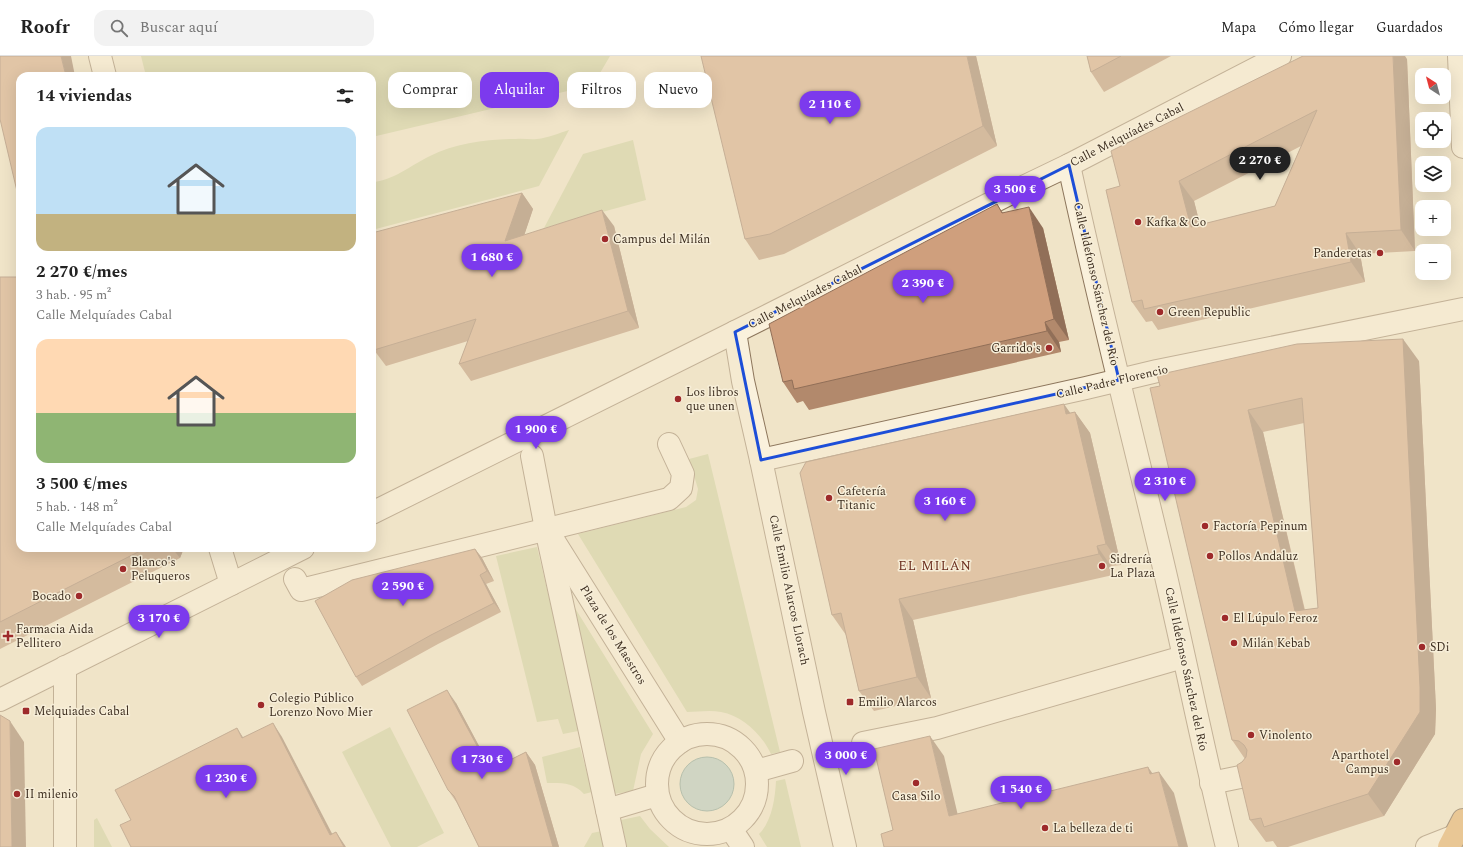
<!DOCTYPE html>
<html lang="es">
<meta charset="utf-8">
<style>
body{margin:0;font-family:Spectral,serif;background:#f2f2f2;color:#222;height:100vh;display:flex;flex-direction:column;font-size:15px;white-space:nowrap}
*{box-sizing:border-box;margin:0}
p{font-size:13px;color:#767676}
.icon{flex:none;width:22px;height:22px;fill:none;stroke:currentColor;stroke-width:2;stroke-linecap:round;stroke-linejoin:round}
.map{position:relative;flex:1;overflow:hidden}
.drawer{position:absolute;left:16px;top:16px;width:360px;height:480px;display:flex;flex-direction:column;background:#fff;border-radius:12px;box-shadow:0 4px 16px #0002}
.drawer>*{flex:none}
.guide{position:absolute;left:388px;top:16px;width:380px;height:36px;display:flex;gap:8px}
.needle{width:26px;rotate:324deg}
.buttons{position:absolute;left:1415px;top:12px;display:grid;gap:8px}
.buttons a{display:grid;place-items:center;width:36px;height:36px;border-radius:8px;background:#fff;box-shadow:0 4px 16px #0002;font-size:20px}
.price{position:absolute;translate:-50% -34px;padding:0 9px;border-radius:14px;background:#7c3aed;color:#fff;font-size:13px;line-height:26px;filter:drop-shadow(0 1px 2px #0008)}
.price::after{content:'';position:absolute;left:50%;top:24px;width:12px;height:9px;margin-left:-6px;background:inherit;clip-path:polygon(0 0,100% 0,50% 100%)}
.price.current{background:#222;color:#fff}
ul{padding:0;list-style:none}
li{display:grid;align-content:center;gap:8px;height:212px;padding:0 20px}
li span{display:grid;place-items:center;height:124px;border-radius:12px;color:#555}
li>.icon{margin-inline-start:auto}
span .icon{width:72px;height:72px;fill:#fffc;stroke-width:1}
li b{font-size:17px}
h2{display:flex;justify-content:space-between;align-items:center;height:48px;padding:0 20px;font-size:17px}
.tag{padding:0 14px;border-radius:12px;background:#fff;box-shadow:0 4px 16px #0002;font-size:14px;line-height:36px}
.tag.current{background:#7c3aed;color:#fff}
header{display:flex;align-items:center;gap:24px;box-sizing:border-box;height:56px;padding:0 20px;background:#fff;border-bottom:1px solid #e0e0e0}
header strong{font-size:19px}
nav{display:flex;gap:22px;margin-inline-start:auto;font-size:14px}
.search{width:280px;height:36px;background:#f2f2f2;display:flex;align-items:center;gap:10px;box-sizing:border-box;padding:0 14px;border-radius:12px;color:#767676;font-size:15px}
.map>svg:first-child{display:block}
</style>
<header>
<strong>Roofr</strong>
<div class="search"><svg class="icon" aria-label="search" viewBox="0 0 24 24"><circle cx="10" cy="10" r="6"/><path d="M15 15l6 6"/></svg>Buscar aquí</div>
<nav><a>Mapa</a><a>Cómo llegar</a><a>Guardados</a></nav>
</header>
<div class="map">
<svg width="1463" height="791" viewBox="0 0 1463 791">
<rect width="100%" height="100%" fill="#f0e4c8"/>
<!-- green -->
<g fill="#c9cf9b">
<polygon points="141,0 610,0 593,29 372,81 372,20 146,20"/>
<path d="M 569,74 L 539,130 L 372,174 L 372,126 C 393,125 411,109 430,100 C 456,87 487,83 516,83 C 523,82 530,84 537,83 C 548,82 559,77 569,74 Z"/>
<polygon points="633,84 646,144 544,172 583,98"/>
<path d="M 708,398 L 780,696 L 771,698 C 762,679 743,660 721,656 C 710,654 697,656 687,656 L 578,478 L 686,451 L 696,444 L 698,433 L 689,403 Z"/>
<polygon points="537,491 573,643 578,675 563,678 558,663 537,666 496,500"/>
<polygon points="570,544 653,678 641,698 633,735 614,738"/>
<polygon points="390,671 444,777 417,791 391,791 342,696"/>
<path d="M 580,691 L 592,736 L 584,738 C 573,726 562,727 547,727 L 542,701 Z"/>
<path d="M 785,723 L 801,791 L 767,791 L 759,778 C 772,765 775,743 776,725 Z"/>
<polygon points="640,760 650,773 669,791 627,791 621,764"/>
<polygon points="97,762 112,791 94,791 94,764"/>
<polygon points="602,775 605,791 584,791 592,777"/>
</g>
<!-- water -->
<circle fill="#a9c4bc" stroke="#6f938a" cx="707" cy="728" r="27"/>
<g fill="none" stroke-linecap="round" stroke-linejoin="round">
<defs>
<g id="minor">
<polyline points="100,0 105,20"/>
<polyline points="1459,0 1463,91"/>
<path d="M 1069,109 C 1097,240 1130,369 1161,499 C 1184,596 1203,694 1227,791"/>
<polyline points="735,276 743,325 761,404 814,656 845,791"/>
<polyline points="532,400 546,473 615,791"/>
<polyline points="761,404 1086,332 1157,315 1463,253"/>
<polyline points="372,457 767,260 1015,135 1069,109 1280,0"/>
<polyline points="554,485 680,686"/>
<polyline points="220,492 231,528"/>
<polyline points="295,523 301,534 669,443 681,432 683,418 669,388"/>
<polyline points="65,611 65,791"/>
<polyline points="0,644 303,492"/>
<circle cx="707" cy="728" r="50"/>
<polyline points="863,687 937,672 1183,601"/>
<polyline points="756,715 792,705"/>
<polyline points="1211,727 1250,719"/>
<polyline points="607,754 657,739"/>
<polyline points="731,773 743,791"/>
<polyline points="1427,791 1455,780"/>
</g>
<polyline id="highway" points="1449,791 1463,764"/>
</defs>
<!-- minor casing -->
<use href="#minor" stroke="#8d765c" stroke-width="24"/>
<!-- highway casing -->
<use href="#highway" stroke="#5b4430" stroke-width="24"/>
<!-- minor -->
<use href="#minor" stroke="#faf1dc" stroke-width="22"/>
<!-- highway -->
<use href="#highway" stroke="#e0a458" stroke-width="22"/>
</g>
<!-- wall -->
<g fill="#b2896c" fill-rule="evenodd">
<polygon points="976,0 997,90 784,198 759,204 745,183"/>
<polygon points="1087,0 1171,0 1104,36 1091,16"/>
<path d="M 1407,3 L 1415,195 L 1360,198 L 1365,226 L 1158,274 L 1152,265 L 1146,266 L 1132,246 L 1120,130 ZM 1301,90 L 1275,150 L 1200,169 L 1194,145 Z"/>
<polygon points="522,137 533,153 524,179 614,170 639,272 471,325 459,308 468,285 386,310 374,294"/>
<polygon points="997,148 1003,157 1043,172 1069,284 1059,286 1061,296 809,354 803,345 797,347 783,326"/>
<polygon points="0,221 20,492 184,492 180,502 0,593"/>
<path d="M 1419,305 L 1436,653 L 1435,678 L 1384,760 L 1288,791 L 1277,791 L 1273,785 L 1266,786 L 1250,764 L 1242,706 L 1245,703 L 1232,684 L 1160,330 ZM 1304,367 L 1318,552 L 1305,554 L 1263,376 Z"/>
<polygon points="1075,356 1090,377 1121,509 1111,510 1113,519 913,564 931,642 874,655 859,635 846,579 832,559 1070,357"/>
<polygon points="475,493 482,502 494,525 486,528 501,556 438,588 362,630 356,621"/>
<polygon points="456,647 491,713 526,696 535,709 559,791 479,791 457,747 448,734"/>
</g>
<!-- shaded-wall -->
<g fill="#916f58">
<polygon points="61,0 71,0 75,20 66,20"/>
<polygon points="967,0 976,0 997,90 983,70"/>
<polygon points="1393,0 1405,0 1407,3 1415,195 1401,174"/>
<polygon points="1179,125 1194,145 1206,192 1191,171"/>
<polygon points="522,137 533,153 517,201 505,185"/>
<polygon points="1029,151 1043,172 1069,284 1054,263"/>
<polygon points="602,154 614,170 639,272 628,255"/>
<polygon points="1346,177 1360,198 1365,226 1351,206"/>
<polygon points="1045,266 1059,286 1061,296 1047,275"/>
<polygon points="1403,283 1419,305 1436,653 1435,678 1384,760 1368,738"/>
<polygon points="1064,348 1078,368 1075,356 1090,377 1121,509 1106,488 1066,358"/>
<polygon points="1248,354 1263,376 1310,578 1295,555"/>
<polygon points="1097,490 1111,510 1113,519 1099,498"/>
<polygon points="172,492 184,492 180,502"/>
<polygon points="475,493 482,502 494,525 487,515"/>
<polygon points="480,519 486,528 501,556 494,547"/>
<polygon points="899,543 913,564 931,642 917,621"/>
<polygon points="447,634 456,647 499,727 490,714"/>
<polygon points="10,665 24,686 26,791 12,791"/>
<polygon points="273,667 282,681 339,791 330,779"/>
<polygon points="237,672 246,686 242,682"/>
<polygon points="930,680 944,700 963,781 949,760"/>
<polygon points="526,696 535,709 559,791 553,791"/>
<polygon points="1148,711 1162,731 1150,718"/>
<polygon points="1159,716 1174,737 1188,791 1179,791"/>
<polygon points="336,776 346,791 344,791"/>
</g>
<!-- building -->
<g fill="#cf9f7d" stroke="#916f58" fill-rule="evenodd">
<polygon points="0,0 61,0 66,20 20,20 20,148 0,63"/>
<polygon points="701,0 967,0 983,70 770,178 745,183"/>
<polygon points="1087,0 1121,0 1091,16"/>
<path d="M 1303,0 L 1393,0 L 1401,174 L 1346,177 L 1351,206 L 1144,253 L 1142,244 L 1132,246 L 1106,134 L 1120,130 L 1111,95 ZM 1317,54 L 1275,150 L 1191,171 L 1179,125 Z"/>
<polygon points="522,137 505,185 602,154 628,255 459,308 476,263 374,294 372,287 372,177"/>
<polygon points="997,148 1002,157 1029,151 1054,263 1045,266 1047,275 794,333 792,324 783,326 769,268"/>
<polygon points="0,221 20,221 20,492 146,492 0,566"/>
<path d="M 1403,283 L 1420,631 L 1420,656 L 1368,738 L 1264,771 L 1261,762 L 1250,764 L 1237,709 L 1242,706 L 1246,701 L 1247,694 L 1244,689 L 1239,685 L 1232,684 L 1150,332 L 1160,330 L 1157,319 L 1297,288 ZM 1302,342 L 1318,552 L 1295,555 L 1248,354 Z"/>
<polygon points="1064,348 1066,358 1075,356 1106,488 1097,490 1099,498 899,543 917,621 859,635 841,557 832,559 800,417 806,406"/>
<polygon points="475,493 487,515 480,519 494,547 431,579 356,621 315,545 352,524"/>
<polygon points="447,634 490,714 526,696 553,791 479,791 454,740 448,734 407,654"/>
<polygon points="0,659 10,665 12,791 0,791"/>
<polygon points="273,667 330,779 336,776 344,791 131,791 120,769 131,764 115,734 237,672 242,682"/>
<polygon points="930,680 949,760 1148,711 1150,718 1159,716 1179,791 884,791 881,778 893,774 874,693"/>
</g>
<!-- marked area -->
<path d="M0 0H1463V791H0ZM 1069,109 L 1119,324 L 761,404 L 735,276 Z" fill="#f0e4c8" fill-opacity=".55" fill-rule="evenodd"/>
<path fill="none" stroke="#1d4ed8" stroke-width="3" stroke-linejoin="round" d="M 1069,109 L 1119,324 L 761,404 L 735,276 Z"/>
<!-- markers -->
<g fill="#9e2a2b" stroke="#f7eed8" stroke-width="1.5">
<circle cx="1138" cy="166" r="4"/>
<circle cx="605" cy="183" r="4"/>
<circle cx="1380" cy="197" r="4"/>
<circle cx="1160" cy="256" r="4"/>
<circle cx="1049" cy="292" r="4"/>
<circle cx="678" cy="343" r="4"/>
<circle cx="829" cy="442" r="4"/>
<circle cx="1205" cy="470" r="4"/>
<circle cx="1210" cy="500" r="4"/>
<circle cx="1102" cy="510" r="4"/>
<circle cx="123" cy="513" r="4"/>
<circle cx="79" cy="540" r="4"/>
<circle cx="1225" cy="562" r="4"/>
<path d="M6 574h4v4h4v4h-4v4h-4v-4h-4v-4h4z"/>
<circle cx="1234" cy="587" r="4"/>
<circle cx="1422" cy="591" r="4"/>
<rect x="846" y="642" width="8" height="8" rx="2"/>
<circle cx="261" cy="649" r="4"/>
<rect x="22" y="651" width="8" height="8" rx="2"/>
<circle cx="1251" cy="679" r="4"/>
<circle cx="1397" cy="706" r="4"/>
<circle cx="916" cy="727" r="4"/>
<circle cx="17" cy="738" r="4"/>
<circle cx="1045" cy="772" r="4"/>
</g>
<g text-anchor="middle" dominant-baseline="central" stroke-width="3" stroke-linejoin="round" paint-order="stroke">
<!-- street labels -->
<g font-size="12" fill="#3d2e20" stroke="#f7eed8">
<text transform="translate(1127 79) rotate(-27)">Calle Melquíades Cabal</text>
<text transform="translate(1096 228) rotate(77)">Calle Ildefonso Sánchez del Río</text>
<text transform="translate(805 241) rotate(-27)">Calle Melquíades Cabal</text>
<text transform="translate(1112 326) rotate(-13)">Calle Padre Florencio</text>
<text transform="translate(789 534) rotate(78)">Calle Emilio Alarcos Llorach</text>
<text transform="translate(613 579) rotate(58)">Plaza de los Maestros</text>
<text transform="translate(1186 613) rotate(78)">Calle Ildefonso Sánchez del Río</text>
</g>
<!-- poi labels -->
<g font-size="12" fill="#3d2e20" stroke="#f7eed8" text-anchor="start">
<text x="1146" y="166">Kafka &amp; Co</text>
<text x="613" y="183">Campus del Milán</text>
<text x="1372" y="197" text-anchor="end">Panderetas</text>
<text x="1168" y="256">Green Republic</text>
<text x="1041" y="292" text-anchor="end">Garrido's</text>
<text x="686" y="336">Los libros<tspan x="686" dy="14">que unen</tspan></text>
<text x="837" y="435">Cafetería<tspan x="837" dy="14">Titanic</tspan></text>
<text x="1213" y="470">Factoría Pepinum</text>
<text x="1218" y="500">Pollos Andaluz</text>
<text x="1110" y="503">Sidrería<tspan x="1110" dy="14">La Plaza</tspan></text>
<text x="131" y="506">Blanco's<tspan x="131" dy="14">Peluqueros</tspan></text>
<text x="71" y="540" text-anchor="end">Bocado</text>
<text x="1233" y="562">El Lúpulo Feroz</text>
<text x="16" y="573">Farmacia Aida<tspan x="16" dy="14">Pellitero</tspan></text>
<text x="1242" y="587">Milán Kebab</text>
<text x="1430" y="591">SDi</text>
<text x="269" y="642">Colegio Público<tspan x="269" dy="14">Lorenzo Novo Mier</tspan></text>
<text x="858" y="646">Emilio Alarcos</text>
<text x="34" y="655">Melquiades Cabal</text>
<text x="1259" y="679">Vinolento</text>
<text x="1389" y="699" text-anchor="end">Aparthotel<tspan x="1389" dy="14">Campus</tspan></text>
<text x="25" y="738">II milenio</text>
<text x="916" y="740" text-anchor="middle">Casa Silo</text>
<text x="1053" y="772">La belleza de ti</text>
</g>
<!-- neighbourhood labels -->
<g font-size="13" letter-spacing="1" fill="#6b2e1e" stroke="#f7eed8">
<text x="935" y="510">EL MILÁN</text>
</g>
</g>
</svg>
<div class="buttons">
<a><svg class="needle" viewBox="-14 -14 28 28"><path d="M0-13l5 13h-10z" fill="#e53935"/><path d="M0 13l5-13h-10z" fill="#767676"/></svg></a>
<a><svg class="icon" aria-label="locate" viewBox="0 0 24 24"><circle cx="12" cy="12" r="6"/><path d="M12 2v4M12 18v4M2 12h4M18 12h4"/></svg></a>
<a><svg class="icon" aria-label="layers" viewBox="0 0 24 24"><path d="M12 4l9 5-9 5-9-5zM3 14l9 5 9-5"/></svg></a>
<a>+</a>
<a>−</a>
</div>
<b class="price" style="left:830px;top:69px">2 110 €</b>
<b class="price current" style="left:1260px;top:125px">2 270 €</b>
<b class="price" style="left:1015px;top:154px">3 500 €</b>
<b class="price" style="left:492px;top:222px">1 680 €</b>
<b class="price" style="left:923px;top:248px">2 390 €</b>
<b class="price" style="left:536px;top:394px">1 900 €</b>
<b class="price" style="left:1165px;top:446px">2 310 €</b>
<b class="price" style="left:945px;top:466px">3 160 €</b>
<b class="price" style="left:403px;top:551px">2 590 €</b>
<b class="price" style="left:159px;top:583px">3 170 €</b>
<b class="price" style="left:846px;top:720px">3 000 €</b>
<b class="price" style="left:482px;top:724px">1 730 €</b>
<b class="price" style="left:226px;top:743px">1 230 €</b>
<b class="price" style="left:1021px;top:754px">1 540 €</b>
<div class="guide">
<a class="tag">Comprar</a>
<a class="tag current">Alquilar</a>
<a class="tag">Filtros</a>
<a class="tag">Nuevo</a>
</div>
<section class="drawer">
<h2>14 viviendas<svg class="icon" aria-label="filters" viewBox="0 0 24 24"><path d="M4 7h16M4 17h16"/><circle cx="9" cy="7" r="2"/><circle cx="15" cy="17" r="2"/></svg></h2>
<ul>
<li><span style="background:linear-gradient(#bfe0f5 70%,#c2b280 0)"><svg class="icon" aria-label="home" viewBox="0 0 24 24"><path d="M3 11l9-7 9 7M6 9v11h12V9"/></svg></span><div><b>2 270 €/mes</b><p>3 hab. · 95 m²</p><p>Calle Melquíades Cabal</p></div></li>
<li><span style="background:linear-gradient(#ffd9b3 60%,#8fb573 0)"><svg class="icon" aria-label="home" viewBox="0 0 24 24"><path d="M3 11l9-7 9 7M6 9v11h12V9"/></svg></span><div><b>3 500 €/mes</b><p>5 hab. · 148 m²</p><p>Calle Melquíades Cabal</p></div></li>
</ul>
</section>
</div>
